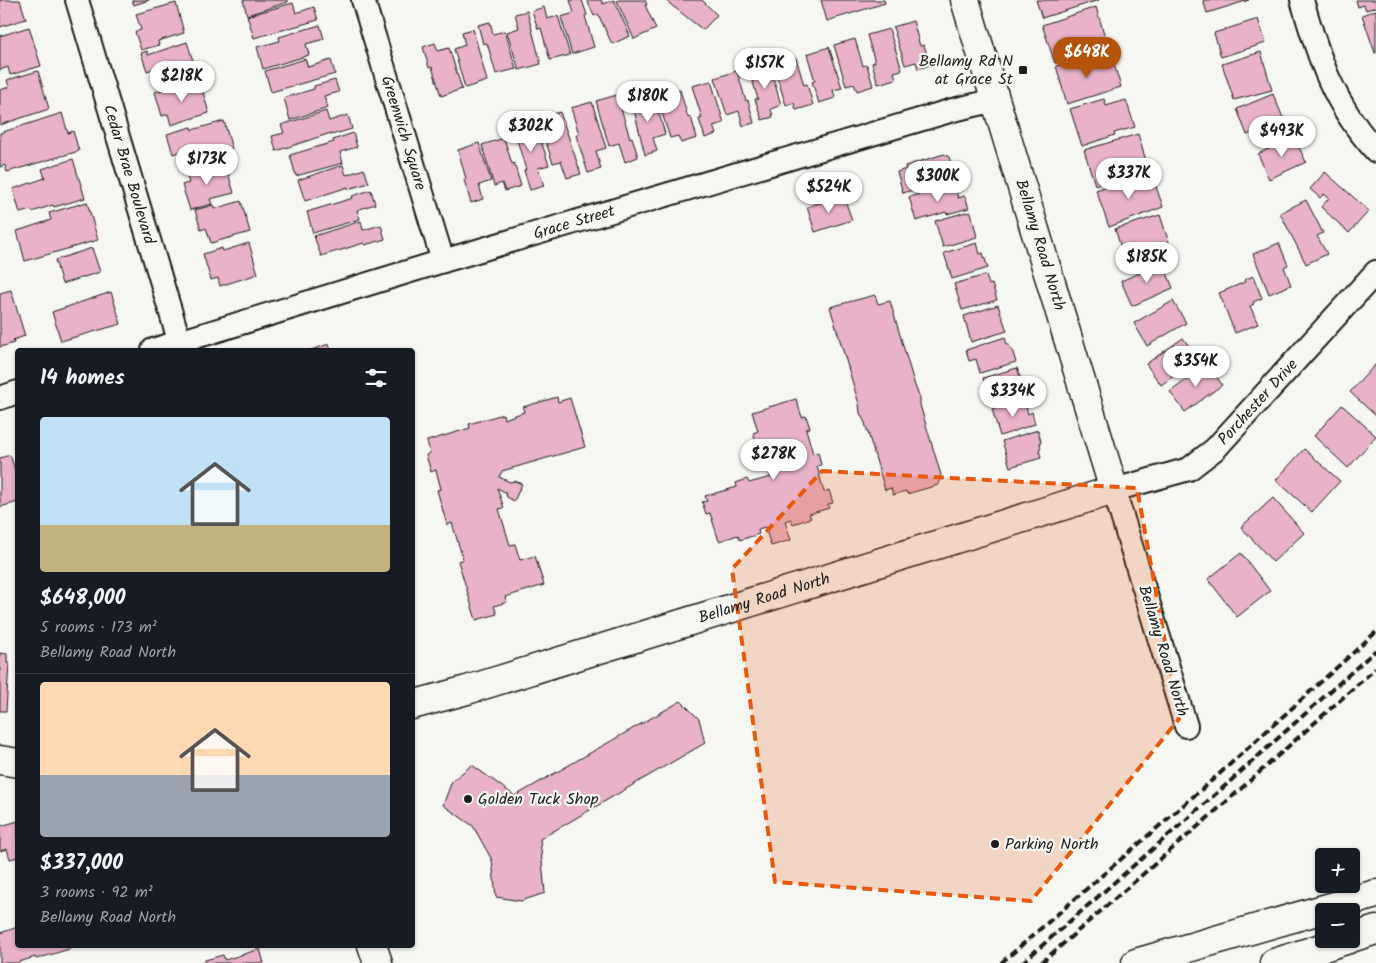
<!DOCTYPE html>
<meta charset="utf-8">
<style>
body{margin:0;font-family:Kalam,sans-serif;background:#20242c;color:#f1f3f6;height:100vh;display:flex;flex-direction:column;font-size:19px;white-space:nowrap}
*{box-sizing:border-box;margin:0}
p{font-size:16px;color:#9ea1a6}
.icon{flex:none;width:28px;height:28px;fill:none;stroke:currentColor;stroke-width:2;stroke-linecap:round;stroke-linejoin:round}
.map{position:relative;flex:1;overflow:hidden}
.side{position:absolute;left:15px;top:348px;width:400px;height:600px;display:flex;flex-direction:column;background:#171b24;border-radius:5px;box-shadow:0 1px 4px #0004}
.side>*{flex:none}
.tools{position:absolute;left:1315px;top:848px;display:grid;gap:10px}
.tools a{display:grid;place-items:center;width:45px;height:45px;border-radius:5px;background:#171b24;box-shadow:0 1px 4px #0004;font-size:25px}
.price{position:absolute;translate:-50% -42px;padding:0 11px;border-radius:18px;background:#fff;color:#222;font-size:16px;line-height:32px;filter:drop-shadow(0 1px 2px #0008)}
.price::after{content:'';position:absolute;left:50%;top:30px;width:15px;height:11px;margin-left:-8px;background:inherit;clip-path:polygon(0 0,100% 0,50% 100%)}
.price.current{background:#b45309;color:#fff}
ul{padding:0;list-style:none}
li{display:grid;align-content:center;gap:10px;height:265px;padding:0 25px}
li+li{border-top:1px solid #363941}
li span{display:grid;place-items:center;height:155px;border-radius:5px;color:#555}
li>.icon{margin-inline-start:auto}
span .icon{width:90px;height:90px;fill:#fffc;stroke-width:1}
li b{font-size:21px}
h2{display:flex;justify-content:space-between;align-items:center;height:60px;padding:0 25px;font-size:21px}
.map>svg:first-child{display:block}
</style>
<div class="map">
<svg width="1376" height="963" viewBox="0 0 1376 963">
<rect width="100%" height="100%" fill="#f6f6f2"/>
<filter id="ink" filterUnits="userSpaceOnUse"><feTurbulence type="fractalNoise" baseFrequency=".02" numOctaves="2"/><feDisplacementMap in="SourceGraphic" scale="10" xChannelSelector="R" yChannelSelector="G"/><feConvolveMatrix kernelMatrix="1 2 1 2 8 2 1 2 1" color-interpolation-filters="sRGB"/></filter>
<g filter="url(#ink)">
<!-- building -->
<g fill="#e8b2c9" stroke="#1c1c1c">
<polygon points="0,0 20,0 26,19 0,27"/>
<polygon points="132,0 149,0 134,5"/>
<polygon points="243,0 287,0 288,2 247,15"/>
<polygon points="570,0 582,0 587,15 585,16 594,47 572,54 561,17 574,13"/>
<polygon points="587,0 601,0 603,4 614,0 630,36 612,44 598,14 594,16"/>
<polygon points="619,0 645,0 647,5 645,5 656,29 634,39 617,1"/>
<polygon points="665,0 702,0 717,15 703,30"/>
<polygon points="821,0 884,0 885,3 827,21"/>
<polygon points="1036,0 1099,0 1042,18"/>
<polygon points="1203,0 1249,0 1207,13"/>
<polygon points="1356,0 1376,0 1376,7 1366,10 1364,5 1358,7"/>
<polygon points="176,3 184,33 158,41 159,45 141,50 135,32 141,30 136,14"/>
<polygon points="293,3 296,13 314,7 318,20 254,38 247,16"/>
<polygon points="544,7 547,19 558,16 570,55 550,60 541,28 538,29 532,11"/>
<polygon points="1096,7 1105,37 1083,44 1086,53 1055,63 1042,25"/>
<polygon points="1376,10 1376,53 1375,53 1362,15"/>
<polygon points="527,11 541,64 519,70 507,32 519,28 515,14"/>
<polygon points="1258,19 1266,43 1221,57 1214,33"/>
<polygon points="913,21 920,46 924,45 930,65 918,69 916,62 905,65 893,27"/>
<polygon points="490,22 493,34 505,31 516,69 496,74 487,43 483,44 478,25"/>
<polygon points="320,25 324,39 306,44 309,55 263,69 257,47 280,41 279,37"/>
<polygon points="29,27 41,66 10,75 8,67 0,70 0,36"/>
<polygon points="473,29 487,81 465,88 454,49 465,45 462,32"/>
<polygon points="889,29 902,70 894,72 896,79 878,84 872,63 875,62 867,35"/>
<polygon points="855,39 863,66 867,65 873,86 857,91 854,84 846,86 834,45"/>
<polygon points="187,42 197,73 158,85 153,69 147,71 141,53 147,51 148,55"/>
<polygon points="435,43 438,51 449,48 462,89 441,96 432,67 429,68 423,47"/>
<polygon points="829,47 842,88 833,90 835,98 819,103 812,82 815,81 807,54"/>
<polygon points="1261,52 1272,90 1234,100 1222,64"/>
<polygon points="1088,57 1090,65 1112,58 1121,87 1067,104 1056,66"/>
<polygon points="796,58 804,85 807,84 813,105 796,110 794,103 786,105 773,64"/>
<polygon points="305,59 308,67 331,60 335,74 271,92 265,71"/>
<polygon points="769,63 781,105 771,109 773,117 762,120 755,99 758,99 749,69"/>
<polygon points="38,71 49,109 0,125 0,90 9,87 7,80"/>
<polygon points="737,71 746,101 748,100 754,123 743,126 739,111 727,115 715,78"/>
<polygon points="335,80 339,92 324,96 328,108 290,120 284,98 314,89 314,86"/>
<polygon points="711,81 724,123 713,126 716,134 705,138 699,119 702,118 692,86"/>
<polygon points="200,82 209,113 171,125 168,114 162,116 155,92 173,87 174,89"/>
<polygon points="680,90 688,118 691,117 697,138 681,143 678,136 670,138 657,97"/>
<polygon points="1273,94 1284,120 1247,135 1237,109"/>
<polygon points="617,95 630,138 632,137 638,157 625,162 619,143 609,146 596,101"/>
<polygon points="654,96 665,134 653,138 657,151 645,155 632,102"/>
<polygon points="1104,99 1106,106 1126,100 1135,127 1114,133 1115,135 1082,146 1070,109"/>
<polygon points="592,102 606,148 596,151 601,169 588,173 576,135 579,134 571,108"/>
<polygon points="326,111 329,121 348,115 352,129 331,135 331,133 276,151 272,136 284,133 281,125"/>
<polygon points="560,112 581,174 567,178 561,161 553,163 538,119"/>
<polygon points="62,113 68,133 73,131 79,151 7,172 5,165 0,167 0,133"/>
<polygon points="534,120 549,165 538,168 544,186 530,190 524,170 526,170 513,126"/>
<polygon points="224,121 232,149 201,158 202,160 195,162 192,148 173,154 167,134 191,127 192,130"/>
<polygon points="353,133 357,147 340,152 343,163 296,176 290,155 334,142 333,140"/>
<polygon points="1138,134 1146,161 1126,167 1128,175 1095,185 1084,150"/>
<polygon points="1294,137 1306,162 1269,179 1258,154"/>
<polygon points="504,138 512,164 514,163 521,186 505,191 502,183 494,186 482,145"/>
<polygon points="479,143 491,181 479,185 483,199 471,203 464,180 466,179 458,150"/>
<polygon points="944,154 949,157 955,177 903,193 897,172 906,169 905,166"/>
<polygon points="73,159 85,198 54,207 53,205 32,212 31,210 20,213 13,189 45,178 42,169"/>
<polygon points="225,163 234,193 210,199 212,204 190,210 182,185 189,183 186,174"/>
<polygon points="343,165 346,175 364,169 369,183 348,189 348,187 305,201 298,180"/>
<polygon points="1325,172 1369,211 1349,233 1321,207 1329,198 1324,194 1320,198 1310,189"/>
<polygon points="1130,178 1132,185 1153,178 1163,207 1109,227 1096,190"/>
<polygon points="954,184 958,198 965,196 969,208 947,214 946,212 916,221 909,197"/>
<polygon points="371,190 375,204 357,210 360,219 313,233 307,212 353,198 352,196"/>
<polygon points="843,195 852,220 815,232 807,207"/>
<polygon points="1306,200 1323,233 1317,236 1327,254 1306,264 1280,213"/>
<polygon points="241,201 250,232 211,243 206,228 201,230 195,210 213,205 214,209"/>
<polygon points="87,202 98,240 25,261 17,231 51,220 49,213"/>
<polygon points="966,212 967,213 971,212 977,237 943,247 935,221"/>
<polygon points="1160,215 1170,246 1125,260 1115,229"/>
<polygon points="361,221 363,230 381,225 385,239 365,245 364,243 321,256 314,236"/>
<polygon points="249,243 258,274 220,286 218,278 211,280 203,254 222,248 223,251"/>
<polygon points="977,243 980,254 983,253 988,268 952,279 944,253"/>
<polygon points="1279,243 1288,265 1284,267 1291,285 1269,294 1253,254"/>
<polygon points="92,248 100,272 62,284 55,260"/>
<polygon points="1163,263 1173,288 1132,306 1121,281"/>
<polygon points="986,275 989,285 992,284 997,300 962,310 954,284"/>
<polygon points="1253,276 1262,298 1253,302 1254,304 1250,306 1258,324 1235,333 1219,293 1245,282 1244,280"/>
<polygon points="11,290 25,336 13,340 14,343 0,347 0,293"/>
<polygon points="111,292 121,324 61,341 52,312"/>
<polygon points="875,295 878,304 890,301 915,386 920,398 920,405 941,475 938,485 907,494 906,491 893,495 891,488 885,490 865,423 860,413 859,404 830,307"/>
<polygon points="1173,301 1186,323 1147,346 1134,323"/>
<polygon points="998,305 1007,331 971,342 964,316"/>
<polygon points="1005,337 1007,345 1009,345 1011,350 1012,350 1016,362 980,373 976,359 969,361 966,350"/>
<polygon points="1183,338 1198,359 1208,352 1212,358 1199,367 1195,361 1161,385 1146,364"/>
<polygon points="329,344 331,350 311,350"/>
<polygon points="1208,364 1222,385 1185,412 1170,392"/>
<polygon points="1376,364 1376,416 1350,392"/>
<polygon points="1017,368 1026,394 991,404 983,378"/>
<polygon points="557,397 558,402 570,398 585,447 502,471 499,477 510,482 515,481 522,484 514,501 507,497 505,492 497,488 504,508 499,509 510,545 515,544 520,560 535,556 544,585 505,597 507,602 494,606 497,614 476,620 458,561 463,559 452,523 447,525 437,490 441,489 436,470 431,472 426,455 430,453 427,441 470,428 469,424 503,414 504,419 524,412 523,407"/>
<polygon points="796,399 802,417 806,416 810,428 806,429 813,454 818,452 821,465 817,466 824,492 829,490 833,503 828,504 829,508 809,514 811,518 793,524 791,519 785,521 791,540 771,546 765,527 758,529 759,534 740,540 738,535 719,541 710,513 706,514 702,502 707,501 705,496 737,487 736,483 747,479 749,483 771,477 769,470 765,471 761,460 766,458 762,443 757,445 753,433 758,431 752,412"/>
<polygon points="1024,400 1028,414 1032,412 1035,424 1000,436 992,409"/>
<polygon points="1342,405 1376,436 1348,468 1314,436"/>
<polygon points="1038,430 1041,442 1040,443 1041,448 1039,449 1041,458 1010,467 1002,441"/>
<polygon points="1304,449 1340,481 1312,512 1276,480"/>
<polygon points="10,455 18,479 18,502 0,507 0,458"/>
<polygon points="1273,498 1304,533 1273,562 1241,527"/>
<polygon points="1241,553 1270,591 1237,617 1208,579"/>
<polygon points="0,653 7,654 7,663 9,663 6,711 0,711"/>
<polygon points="681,701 699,719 705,743 540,839 545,893 521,901 496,897 492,860 473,826 443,805 452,781 472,765 515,796"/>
<polygon points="18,821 18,857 10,859 7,849 0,851 0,822 1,826"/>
<polygon points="18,927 18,945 83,945 36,959 35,957 16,963 0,963 0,933"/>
<polygon points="260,949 264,963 203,963 205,962 205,960 223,955 225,960"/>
</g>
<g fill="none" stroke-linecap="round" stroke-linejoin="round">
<defs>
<g id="minor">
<path id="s1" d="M 77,0 L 182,350"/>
<path id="s2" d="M 363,0 L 443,261"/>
<path d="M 1302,0 C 1319,59 1333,104 1376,151"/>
<path id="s3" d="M 153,350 L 443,261 L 953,110 L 996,100"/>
<polyline points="0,398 18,392"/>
<path id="s4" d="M 1186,726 L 1114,490 L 1189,469 L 1215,449 L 1376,272"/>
</g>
<g id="tertiary">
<path id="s5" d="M 412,705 L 467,690 L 1114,490 L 965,0"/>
<polyline points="0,760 18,763"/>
<polyline points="372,945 378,963"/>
</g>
<g id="primary">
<polyline points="1351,938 1376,930"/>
<polyline points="1136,963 1376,894"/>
<polyline points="1274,963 1349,939"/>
</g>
</defs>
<!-- minor casing -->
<use href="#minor" stroke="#1c1c1c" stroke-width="26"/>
<!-- tertiary casing -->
<use href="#tertiary" stroke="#1c1c1c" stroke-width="31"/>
<!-- primary casing -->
<use href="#primary" stroke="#1c1c1c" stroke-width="31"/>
<!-- minor -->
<use href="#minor" stroke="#f6f6f2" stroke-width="22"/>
<!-- tertiary -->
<use href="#tertiary" stroke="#f6f6f2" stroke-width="28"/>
<!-- primary -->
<use href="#primary" stroke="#f6f6f2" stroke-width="28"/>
<!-- rail -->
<g stroke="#1c1c1c" stroke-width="4" stroke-dasharray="8 4" stroke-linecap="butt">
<polyline points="1001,963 1217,776 1376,632"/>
<polyline points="1022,963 1226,785 1376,650"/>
<polyline points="1041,963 1234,795 1376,668"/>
</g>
</g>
</g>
<!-- marked area -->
<path fill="#e8590c" fill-opacity="0.2" stroke="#e8590c" stroke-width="4" stroke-dasharray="10 6" stroke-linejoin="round" d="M 822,471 L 1137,488 L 1179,719 L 1031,901 L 775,882 L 732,569 Z"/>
<!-- markers -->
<g fill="#1c1c1c" stroke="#f6f6f2" stroke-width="2">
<rect x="1018" y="65" width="10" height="10" rx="2.5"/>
<circle cx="468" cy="799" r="5"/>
<circle cx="995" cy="844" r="5"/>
</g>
<g text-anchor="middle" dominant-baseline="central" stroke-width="4.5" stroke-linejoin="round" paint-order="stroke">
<!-- poi labels -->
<g font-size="16" fill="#1c1c1c" stroke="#f6f6f2" text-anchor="start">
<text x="1013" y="61" text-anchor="end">Bellamy Rd N<tspan x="1013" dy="18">at Grace St</tspan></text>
<text x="478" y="799">Golden Tuck Shop</text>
<text x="1005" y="844">Parking North</text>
</g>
<!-- street labels -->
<g font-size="16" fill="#1c1c1c" stroke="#f6f6f2">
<text stroke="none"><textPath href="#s2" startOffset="139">Greenwich Square</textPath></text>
<text stroke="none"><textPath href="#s1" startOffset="182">Cedar Brae Boulevard</textPath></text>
<text stroke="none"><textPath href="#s3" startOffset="440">Grace Street</textPath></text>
<text transform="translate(1040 245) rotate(73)">Bellamy Road North</text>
<text stroke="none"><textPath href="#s4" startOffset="421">Porchester Drive</textPath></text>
<text stroke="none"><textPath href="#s5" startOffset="368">Bellamy Road North</textPath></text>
<text transform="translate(1163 651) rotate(73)">Bellamy Road North</text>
</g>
</g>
</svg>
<div class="tools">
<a>+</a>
<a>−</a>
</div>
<b class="price current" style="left:1087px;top:79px">$648K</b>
<b class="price" style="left:765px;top:90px">$157K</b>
<b class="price" style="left:182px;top:103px">$218K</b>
<b class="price" style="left:648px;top:123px">$180K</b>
<b class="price" style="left:531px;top:153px">$302K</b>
<b class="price" style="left:1282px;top:158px">$493K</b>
<b class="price" style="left:207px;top:186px">$173K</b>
<b class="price" style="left:1129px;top:200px">$337K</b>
<b class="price" style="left:938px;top:203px">$300K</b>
<b class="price" style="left:829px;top:214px">$524K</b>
<b class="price" style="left:1147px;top:284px">$185K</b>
<b class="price" style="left:1196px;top:388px">$354K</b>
<b class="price" style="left:1013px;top:418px">$334K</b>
<b class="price" style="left:774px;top:481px">$278K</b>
<section class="side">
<h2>14 homes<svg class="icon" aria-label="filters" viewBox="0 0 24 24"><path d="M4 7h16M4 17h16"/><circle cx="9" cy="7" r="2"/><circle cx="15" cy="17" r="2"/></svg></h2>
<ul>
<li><span style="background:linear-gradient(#bfe0f5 70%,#c2b280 0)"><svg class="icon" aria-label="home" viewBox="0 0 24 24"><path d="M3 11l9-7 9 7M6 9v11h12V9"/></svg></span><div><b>$648,000</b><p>5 rooms · 173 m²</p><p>Bellamy Road North</p></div></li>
<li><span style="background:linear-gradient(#ffd9b3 60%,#9aa5b1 0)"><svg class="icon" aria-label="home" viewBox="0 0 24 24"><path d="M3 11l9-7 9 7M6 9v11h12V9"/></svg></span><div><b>$337,000</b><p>3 rooms · 92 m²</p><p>Bellamy Road North</p></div></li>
</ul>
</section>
</div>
